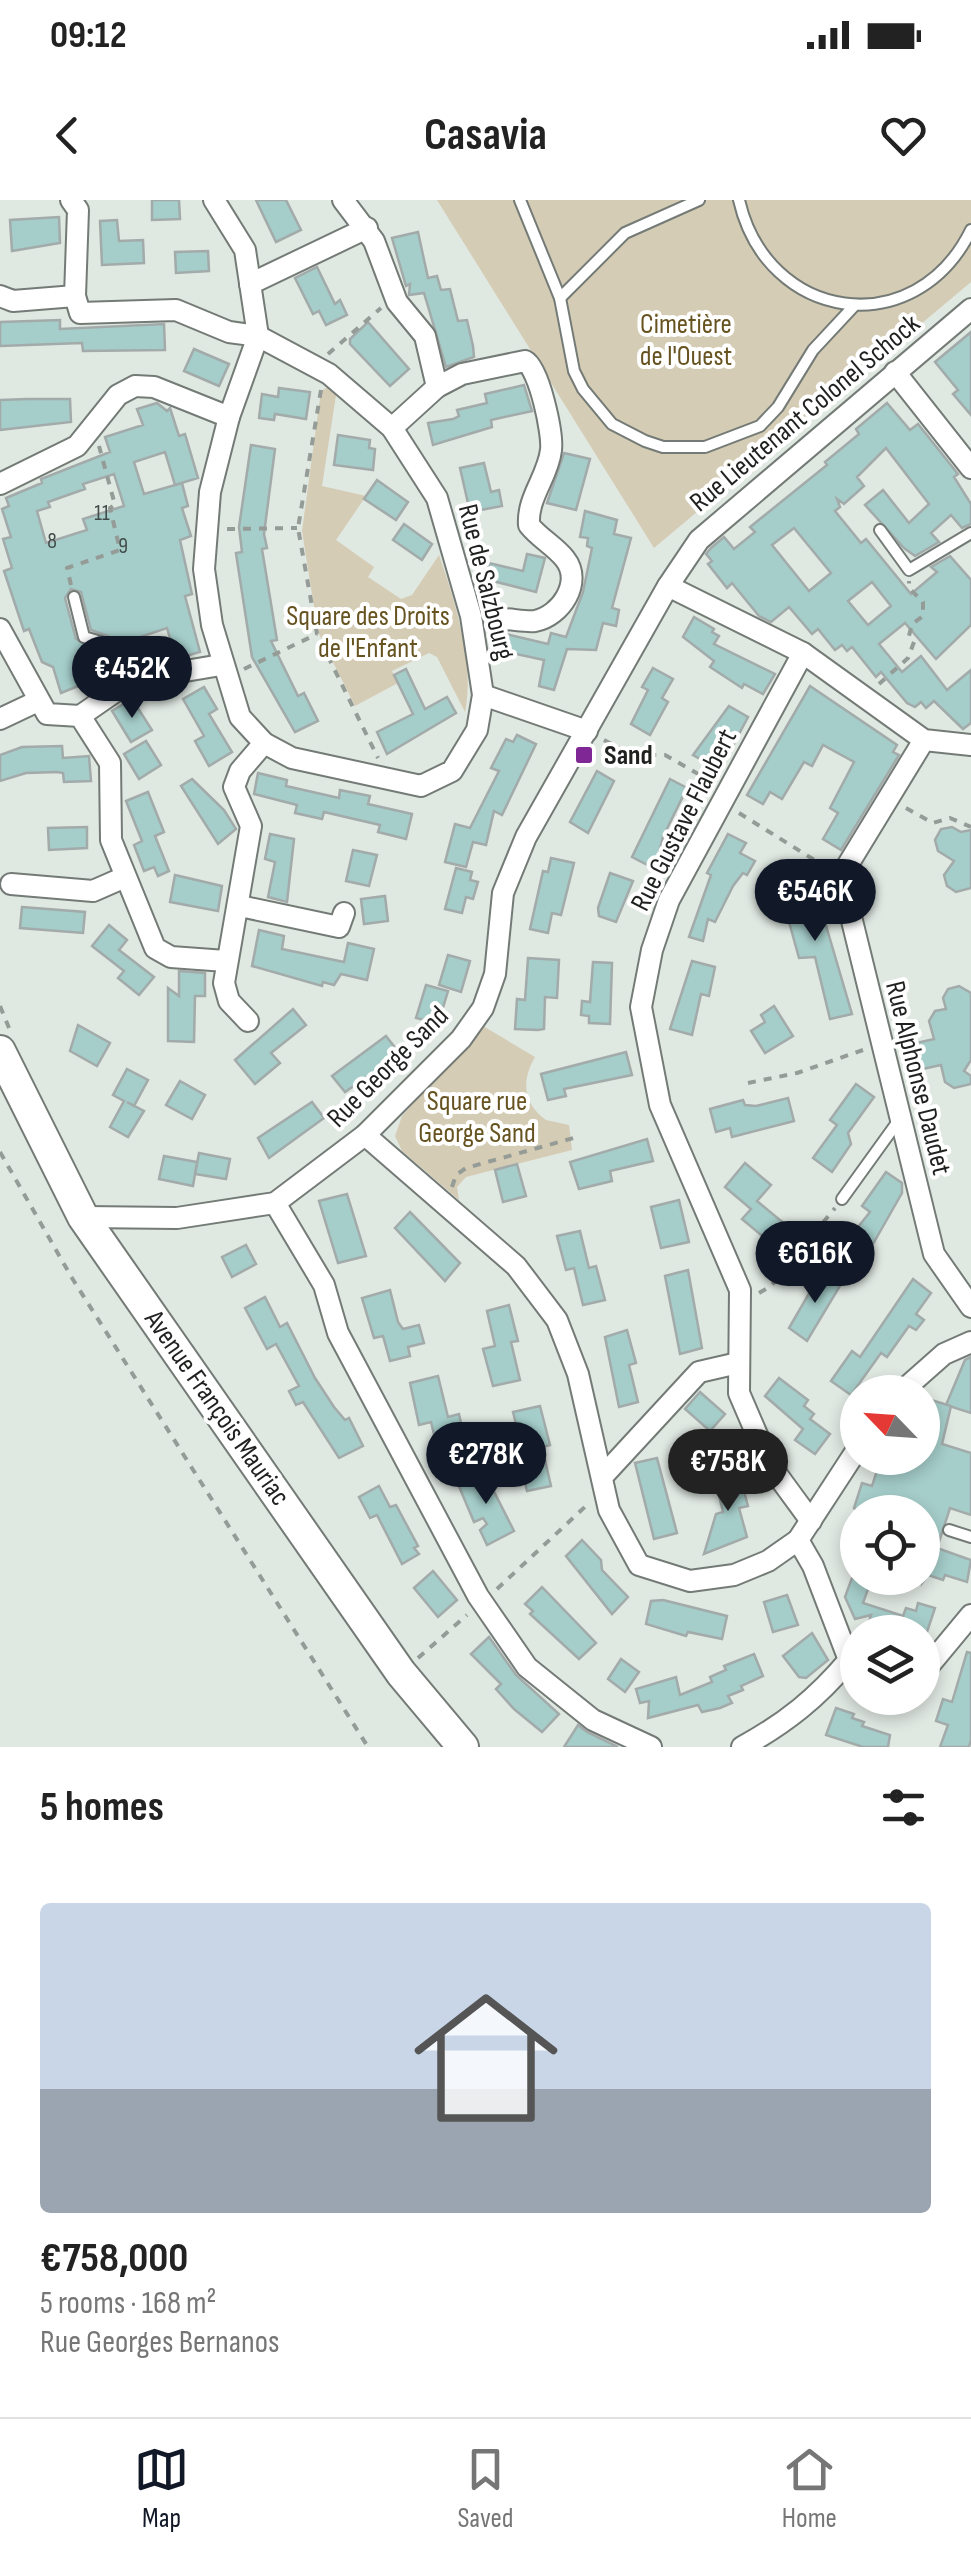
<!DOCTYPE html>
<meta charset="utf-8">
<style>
body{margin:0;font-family:"Sofia Sans Condensed",sans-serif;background:#f2f2f2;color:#222;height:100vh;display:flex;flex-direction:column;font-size:38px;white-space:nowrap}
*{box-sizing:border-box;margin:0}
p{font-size:32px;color:#767676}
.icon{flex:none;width:55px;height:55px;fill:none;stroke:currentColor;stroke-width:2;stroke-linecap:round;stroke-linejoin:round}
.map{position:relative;height:1547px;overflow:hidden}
.side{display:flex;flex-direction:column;background:#fff;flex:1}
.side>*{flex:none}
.needle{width:65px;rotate:295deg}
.fabs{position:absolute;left:840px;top:1175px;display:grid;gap:20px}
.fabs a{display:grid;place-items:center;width:100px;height:100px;border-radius:50%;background:#fff;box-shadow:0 5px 15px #0003;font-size:50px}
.price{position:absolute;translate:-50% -85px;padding:0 22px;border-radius:35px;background:#111827;color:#fff;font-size:32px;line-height:65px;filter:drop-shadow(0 2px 5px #0008)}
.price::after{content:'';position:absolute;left:50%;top:60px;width:30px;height:22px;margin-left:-15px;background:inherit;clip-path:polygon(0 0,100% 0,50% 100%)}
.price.active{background:#222;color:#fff}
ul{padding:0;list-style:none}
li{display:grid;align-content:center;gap:20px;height:530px;padding:0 40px}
li span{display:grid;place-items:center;height:310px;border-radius:10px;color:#555}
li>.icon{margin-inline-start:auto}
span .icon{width:180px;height:180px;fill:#fffc;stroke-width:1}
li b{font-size:42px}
h2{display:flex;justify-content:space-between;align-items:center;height:120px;padding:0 40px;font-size:42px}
.status{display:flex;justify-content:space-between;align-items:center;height:70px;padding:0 50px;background:#fff;direction:ltr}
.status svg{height:28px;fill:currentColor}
header{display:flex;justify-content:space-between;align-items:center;height:130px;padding:0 40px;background:#fff;font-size:45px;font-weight:700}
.dock{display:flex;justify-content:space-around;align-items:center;height:140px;border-top:2px solid #e0e0e0;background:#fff;font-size:28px;color:#767676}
.dock a{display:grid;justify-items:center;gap:5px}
.dock .active{color:#111827}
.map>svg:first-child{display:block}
</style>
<div class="status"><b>09:12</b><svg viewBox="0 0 49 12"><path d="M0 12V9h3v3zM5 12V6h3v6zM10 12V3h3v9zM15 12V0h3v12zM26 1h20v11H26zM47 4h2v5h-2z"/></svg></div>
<header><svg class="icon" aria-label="back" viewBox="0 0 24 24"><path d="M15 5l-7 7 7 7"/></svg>Casavia<svg class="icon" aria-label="heart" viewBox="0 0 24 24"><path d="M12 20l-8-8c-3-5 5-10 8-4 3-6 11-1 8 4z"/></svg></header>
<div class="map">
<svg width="971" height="1547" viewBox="0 0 971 1547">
<rect width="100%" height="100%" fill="#e0e8e2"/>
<!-- green -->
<g fill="#d5ccb5">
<polygon points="437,0 971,0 971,82 654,348"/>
<path d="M 328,187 L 336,195 L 322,286 L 366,296 L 336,340 L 374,367 L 368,377 L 401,399 L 412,395 L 439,355 C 455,401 475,463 465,512 L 437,457 L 429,453 L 392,471 L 398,483 L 355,506 L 318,432 L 302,331 L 321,191 Z"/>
<path d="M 483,826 L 535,857 C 521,881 523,903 546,920 L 569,925 L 572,950 L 466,977 L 457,987 L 459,1000 L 402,951 L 395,936 L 402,916 Z"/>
</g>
<!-- building -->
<g fill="#a5cdc9" stroke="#a2abaa" stroke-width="2.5" fill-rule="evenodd">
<polygon points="152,0 179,0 180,19 152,20"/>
<polygon points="256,0 286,0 301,30 276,42"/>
<polygon points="59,17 60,43 12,51 10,20"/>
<polygon points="117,20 119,41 143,40 144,63 102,65 100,21"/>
<polygon points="418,32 428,78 437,76 441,90 450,89 458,121 467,120 473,146 474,157 446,167 424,93 409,95 410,84 406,86 392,38"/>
<polygon points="208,51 209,71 176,73 175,52"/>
<polygon points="317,67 335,104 340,100 347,115 326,125 319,111 313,114 295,78"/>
<polygon points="60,120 60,129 164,124 165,150 83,151 82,143 0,146 0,122"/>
<polygon points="368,122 409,169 390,186 350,144 350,139"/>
<polygon points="971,132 971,215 953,194 958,190 935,162"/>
<polygon points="194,149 229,164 219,186 184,171"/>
<polygon points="524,185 532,211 491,220 492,227 433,245 428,223 453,219 459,216 457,210 487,203 485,194"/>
<polygon points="279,188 310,192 306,219 275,214 274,220 259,218 262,194 278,197"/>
<polygon points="27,199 70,199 71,222 0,230 0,200"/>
<path d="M 157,203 L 167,211 L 170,208 L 179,236 L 185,234 L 198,278 L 175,285 L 165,252 L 134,262 L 144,294 L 182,283 L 188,306 L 182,308 L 191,336 L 180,340 L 192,394 L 185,396 L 200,452 L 176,459 L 167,428 L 140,437 L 147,457 L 119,466 L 108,436 L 91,430 L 81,392 L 71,389 L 65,398 L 76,439 L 94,449 L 103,476 L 61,493 L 53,467 L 42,462 L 29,429 L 24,431 L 4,371 L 12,368 L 3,339 L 11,337 L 2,309 L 9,306 L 6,298 L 42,283 L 41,279 L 110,252 L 105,237 L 143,225 L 137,209 ZM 114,274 L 124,306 L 83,319 L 87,330 L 46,343 L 37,311 L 50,307 L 48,302 L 85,289 L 83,284 Z"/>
<path d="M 887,203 L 910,230 L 918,224 L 958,274 L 954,277 L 971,304 L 971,324 L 962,328 L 951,315 L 931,333 L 939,342 L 915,356 L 904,348 L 865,305 L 883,290 L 909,323 L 929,304 L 886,248 L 857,277 L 864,286 L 844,304 L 837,299 L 840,307 L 835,311 L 861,343 L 866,339 L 911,394 L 937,372 L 931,367 L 950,356 L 971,380 L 971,425 L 936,459 L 905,423 L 879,444 L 902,472 L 921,456 L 947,490 L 971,470 L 971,523 L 963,529 L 934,501 L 926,508 L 921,502 L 915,507 L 907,503 L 881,472 L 876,477 L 852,447 L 847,451 L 842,445 L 835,450 L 818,429 L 812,434 L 789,407 L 771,422 L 759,416 L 732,383 L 727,388 L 708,364 L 712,361 L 706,354 L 711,348 L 724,337 L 734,349 L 755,332 L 750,327 L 827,265 L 825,262 L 859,234 L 856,229 ZM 794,328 L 831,373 L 809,391 L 772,345 ZM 872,382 L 891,406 L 868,425 L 848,401 Z"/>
<polygon points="338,235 370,240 369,248 375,249 373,270 334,265"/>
<polygon points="251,245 275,249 264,334 267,348 262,349 277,440 271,441 298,496 304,493 318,521 295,532 252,457 237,360 236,353 242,352 239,327"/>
<polygon points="564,253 590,259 576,310 547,303"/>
<polygon points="484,263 491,292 499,290 502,306 470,312 460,268"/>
<polygon points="377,280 408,302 396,320 364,299"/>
<polygon points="585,311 617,320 614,334 631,338 612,408 619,410 616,426 603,423 596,450 567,449 554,490 539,486 544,460 498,450 502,433 548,444 551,433 566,437 583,392 592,348 587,346 588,338 580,337"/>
<polygon points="404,324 432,344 422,360 393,340"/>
<polygon points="527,354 545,358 536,392 485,379 489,363 523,371"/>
<polygon points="694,417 714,429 712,432 719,436 714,444 775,474 763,494 744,484 742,488 710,467 714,461 683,437"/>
<polygon points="653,468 673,479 662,498 668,502 650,535 631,524 648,490 642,487"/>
<polygon points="406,469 425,509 447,497 456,513 387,554 377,532 413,514 394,475"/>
<polygon points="810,486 897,545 893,552 899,555 841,650 823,639 838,613 830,608 854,562 823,545 812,566 804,562 782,599 770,592 763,604 747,595"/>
<polygon points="204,487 217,509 209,514 232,552 209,566 195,541 204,536 183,499"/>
<polygon points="132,499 152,530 131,542 112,511"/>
<polygon points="729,506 748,517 720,570 693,555"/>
<polygon points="517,535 536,544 502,615 494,611 486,645 473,642 466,667 445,662 455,624 470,628 499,571 491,568 506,539 513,542"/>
<polygon points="146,541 161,565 139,579 124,554"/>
<polygon points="62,546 63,558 89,556 91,581 64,582 63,573 57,572 26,573 0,581 0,555 22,547"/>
<polygon points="597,571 614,581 588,633 570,622"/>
<polygon points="258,573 287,580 286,586 339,598 340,590 370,596 368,604 412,614 406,639 378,632 380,625 324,612 322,619 295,613 297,605 254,594"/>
<polygon points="192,579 224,610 236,629 218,644 181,586"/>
<polygon points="670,579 687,588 663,637 655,669 632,657"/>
<polygon points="148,592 164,632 155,636 169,671 158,676 154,667 144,671 134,645 142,641 126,601"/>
<polygon points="87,627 87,648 49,650 48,628"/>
<polygon points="952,627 961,632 971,630 971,688 956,692 947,686 944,675 954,661 938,651 935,640 941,629"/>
<polygon points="270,634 294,639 287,702 268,697 275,662 265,659"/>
<polygon points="728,634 746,643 740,653 755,661 747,675 743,673 733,686 715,722 708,719 703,741 689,737 711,675 707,673"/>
<polygon points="353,650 377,655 369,686 346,681"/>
<polygon points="551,658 574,663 561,715 552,713 548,733 530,729 543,671 548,672"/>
<polygon points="456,668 472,672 470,680 478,682 473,699 466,697 462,713 445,709"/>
<polygon points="610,673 633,681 616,722 599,716 598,708"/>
<polygon points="175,675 222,686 218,711 170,702"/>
<polygon points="801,675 812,714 822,712 852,814 830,819 815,757 799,758 778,682"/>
<polygon points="385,696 388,721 364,724 361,699"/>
<polygon points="22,707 85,712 83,733 20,728"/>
<polygon points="109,725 127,740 119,750 154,777 139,795 118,778 124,771 92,746"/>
<polygon points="259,730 284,736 282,749 344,762 348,743 374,749 367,780 341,774 334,785 323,782 322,786 252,766"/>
<polygon points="448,755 470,761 461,792 439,785"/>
<polygon points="528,758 559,760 557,798 545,797 544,829 538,830 515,829 517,799 525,800"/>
<polygon points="692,761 715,767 709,796 701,794 692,835 670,829"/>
<polygon points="593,762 612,763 610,824 589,823 589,816 581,815 582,801 590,802"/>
<polygon points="179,771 205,773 205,796 195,796 194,842 168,841 168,788 179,796"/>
<polygon points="426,785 448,791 438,824 416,818"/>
<polygon points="959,786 971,793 971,860 964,871 971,876 971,884 954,888 945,882 941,865 923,869 913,864 910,853 916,843 934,839 929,821 935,811 946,809 943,798 948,789"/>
<polygon points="774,806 793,836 765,853 751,831 765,822 761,815"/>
<polygon points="293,809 306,825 271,853 280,863 255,884 235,860"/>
<polygon points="78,825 110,843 97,866 70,851"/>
<polygon points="386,836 400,854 345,892 332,876"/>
<polygon points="626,852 632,875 564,889 566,896 548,900 541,874"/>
<polygon points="127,869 148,880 134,906 127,902 144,911 128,937 110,927 124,901 113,895"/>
<polygon points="180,881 205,895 192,919 166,905"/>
<polygon points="856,884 874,897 848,933 851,944 832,972 813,958 837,925 830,920"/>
<polygon points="788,898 794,921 732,937 730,928 716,932 710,909 743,900 745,905 756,906"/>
<polygon points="312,902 324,918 269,958 258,938"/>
<polygon points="647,939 653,961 610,971 612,981 579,989 570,962"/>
<polygon points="199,953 230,959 226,979 195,974"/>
<polygon points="164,956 197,962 193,986 159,979"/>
<polygon points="745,963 771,985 757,1001 787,1026 773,1045 742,1019 751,1009 725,987"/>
<polygon points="517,964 526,996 503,1002 495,970"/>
<polygon points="886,972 902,983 902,993 869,1051 850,1037 870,1012 862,1006"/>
<polygon points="347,994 366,1056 338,1063 319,1001"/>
<polygon points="679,1000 689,1042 661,1048 651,1007"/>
<polygon points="410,1012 460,1063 445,1081 395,1028"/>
<polygon points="580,1031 589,1068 596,1066 605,1100 583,1105 574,1068 566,1070 557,1036"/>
<polygon points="246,1045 256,1064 232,1077 222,1057"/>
<polygon points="688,1070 702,1148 680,1154 665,1076"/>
<polygon points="822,1071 841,1084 807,1141 789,1128"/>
<polygon points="913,1079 931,1093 916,1114 924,1120 916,1130 909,1126 887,1157 881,1153 851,1195 831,1181 852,1151 860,1157"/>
<polygon points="390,1090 398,1122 403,1129 419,1125 424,1143 408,1147 410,1156 390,1161 383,1136 374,1138 362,1098"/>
<polygon points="265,1097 280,1127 287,1123 315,1178 334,1207 345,1220 349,1218 363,1246 339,1258 303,1202 296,1205 289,1191 299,1186 276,1144 267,1149 245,1108"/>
<polygon points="509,1105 518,1141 511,1142 520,1180 493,1186 483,1149 495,1146 487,1111"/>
<polygon points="627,1130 636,1163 629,1165 638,1202 619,1207 605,1137"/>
<polygon points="971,1157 971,1213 946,1205 965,1160"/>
<polygon points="438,1176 448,1217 459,1214 463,1232 452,1234 454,1242 437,1247 431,1222 419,1225 410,1183"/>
<polygon points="779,1178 808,1200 804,1206 814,1214 810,1219 830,1234 815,1254 795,1240 803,1229 765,1196"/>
<polygon points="700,1192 725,1214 710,1231 685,1209"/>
<polygon points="928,1199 951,1206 942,1244 971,1253 971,1315 950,1308 937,1348 971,1360 967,1382 945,1375 943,1380 928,1375 922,1383 922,1311 877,1301 873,1312 859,1312 854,1308 862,1283 872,1286 881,1258 922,1258 922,1218"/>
<polygon points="540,1206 550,1245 542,1247 551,1286 527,1291 516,1246 507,1248 503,1231 517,1228 513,1212"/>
<polygon points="657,1258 677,1333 654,1339 635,1263"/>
<polygon points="483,1270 514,1331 487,1345 480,1330 487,1324 483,1318 474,1322 458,1284"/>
<polygon points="739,1273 748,1306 739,1308 747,1337 704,1354 716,1314 723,1312 715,1279"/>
<polygon points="379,1286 390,1307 396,1305 418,1346 414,1348 419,1354 402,1364 377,1315 370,1318 359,1297"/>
<polygon points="582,1340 601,1360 602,1370 628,1397 612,1414 566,1356"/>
<polygon points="433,1371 457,1400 438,1417 414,1388"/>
<polygon points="852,1378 872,1378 863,1403 903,1416 906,1408 916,1411 918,1403 935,1408 927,1432 867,1428 871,1415 855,1419 845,1397"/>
<polygon points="542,1387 596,1443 579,1459 530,1414 533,1411 525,1404"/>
<polygon points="787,1395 798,1425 773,1432 764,1402"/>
<polygon points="663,1400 727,1416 722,1439 688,1432 686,1436 646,1424 651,1401"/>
<polygon points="812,1433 828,1460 806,1478 799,1477 783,1456"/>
<polygon points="489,1437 516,1475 559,1514 542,1532 514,1509 496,1489 501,1484 471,1454"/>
<polygon points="967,1452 971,1453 971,1540 969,1547 940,1547 948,1525 936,1521 943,1499 952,1502"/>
<polygon points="754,1454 763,1476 741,1486 743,1490 728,1496 732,1503 720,1508 702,1512 698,1505 648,1518 649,1501 640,1503 636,1489 676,1477 680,1495 712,1482 710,1477 726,1470 724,1466"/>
<polygon points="621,1459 639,1472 625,1492 608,1479"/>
<polygon points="836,1508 854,1514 852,1518 864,1522 862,1526 890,1535 888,1547 863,1547 826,1535"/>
<polygon points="578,1525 587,1532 618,1547 564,1547"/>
</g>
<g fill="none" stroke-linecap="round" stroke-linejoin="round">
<defs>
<g id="lane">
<polyline points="520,0 560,98 574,171 583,189 612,224 645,241 663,247 705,247 760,226 778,207 813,150 854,106"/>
<path d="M 739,0 C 767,122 915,144 971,30"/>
<polyline points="560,98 625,33 699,0"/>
<polyline points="880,330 909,370 971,333"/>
<polyline points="74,397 84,437 101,442 117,489"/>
<polyline points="842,999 899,920"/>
<polyline points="949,1330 971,1337"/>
</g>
<g id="street">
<polyline points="71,0 78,10 75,96 80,113 176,110 229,132 258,136 329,174 392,228 437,298 471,416 483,495 477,530 452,571 421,586 292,558 264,543 240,517 212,425 204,369 210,292 229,217 258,136 245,50 214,0"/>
<polyline points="343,0 374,41 397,102 425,136 437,187 392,228"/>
<polyline points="250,84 367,28"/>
<polyline points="0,96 13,101 75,96"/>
<polyline points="895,172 971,268"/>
<path d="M 437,187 L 462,174 L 525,161 C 539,168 553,233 551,250 C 548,277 527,297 529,325 C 539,338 555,346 565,359 C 583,382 561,416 535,421 C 525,422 512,419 502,419"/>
<polyline points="0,284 77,246 118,195 135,186 154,187 229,217"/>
<polyline points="668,386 803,453 924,540 971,545"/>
<polyline points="0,429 47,514 80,516 110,563 111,640 155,748 171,757 226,761"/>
<polyline points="803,453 669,700 652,750 641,807 660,905 740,1090 739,1193 770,1265 811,1321"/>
<polyline points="483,495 587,531"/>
<polyline points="80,516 132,480 221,465"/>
<polyline points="0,519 38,501"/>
<polyline points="924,540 841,676 934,1054 971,1107"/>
<polyline points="11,684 93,691 125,677"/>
<polyline points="240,706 339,727 344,713"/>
<polyline points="248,821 229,801 224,783 251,626 234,587 240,571 264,543"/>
<polyline points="365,935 516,1066 557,1120 578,1174 609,1310 639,1365 690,1381 734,1375 768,1361 798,1340 858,1248"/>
<polyline points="275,1003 324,1085 338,1133 478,1396 527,1467 593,1520 651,1547"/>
<polyline points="83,1017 177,1018 275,1003 365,935 461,839 483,808 495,774 503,693 526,637 668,386 699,340 971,109"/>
<polyline points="901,1192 944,1154 971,1142"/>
<polyline points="602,1277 699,1172 738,1163"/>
<polyline points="922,1474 971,1415"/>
<path d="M 742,1547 C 786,1523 817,1498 849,1460 L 813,1366 L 798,1340"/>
</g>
<polyline id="secondary" points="0,851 83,1017 401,1473 463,1547"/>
</defs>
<!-- lane casing -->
<use href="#lane" stroke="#747b76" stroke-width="14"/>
<!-- street casing -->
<use href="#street" stroke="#747b76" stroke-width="24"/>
<!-- secondary casing -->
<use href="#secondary" stroke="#747b76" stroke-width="34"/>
<!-- path -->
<g stroke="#959b96" stroke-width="4" stroke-dasharray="8 8" stroke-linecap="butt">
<polyline points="328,154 381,108"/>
<polyline points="321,190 298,328 317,434 378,558"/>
<polyline points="227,329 297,328"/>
<polyline points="71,385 67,368 120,350 110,308 115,305 99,246"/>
<polyline points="244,469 317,434"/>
<polyline points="879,484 908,458 914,442 909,436 912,424 923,416 923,402 909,388 909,381"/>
<polyline points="604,540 632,555 665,555 714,583"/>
<polyline points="906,608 933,623 950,618 971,627"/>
<polyline points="739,613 824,666"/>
<polyline points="0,806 9,828"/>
<polyline points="748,883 797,873 863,850"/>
<polyline points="0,952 72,1078 368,1547"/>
<polyline points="452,987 456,975 466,968 577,937"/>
<polyline points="759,1093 771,1086 835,1008"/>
<polyline points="497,1389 588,1304"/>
<polyline points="418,1458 467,1415"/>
</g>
<!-- lane -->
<use href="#lane" stroke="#fff" stroke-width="10"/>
<!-- street -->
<use href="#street" stroke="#fff" stroke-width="20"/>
<!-- secondary -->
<use href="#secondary" stroke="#fff" stroke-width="30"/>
</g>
<!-- markers -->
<rect fill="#7f2795" stroke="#fff" stroke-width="4" x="574" y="545" width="20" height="20" rx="5"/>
<g text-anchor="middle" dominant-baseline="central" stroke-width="8" stroke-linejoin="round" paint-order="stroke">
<!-- number labels -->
<g font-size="22" fill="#404c4a">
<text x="102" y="313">11</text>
<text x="52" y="341">8</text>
<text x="123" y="346">9</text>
</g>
<!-- park labels -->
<g font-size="28" fill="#665320" stroke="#fff">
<text x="686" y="124">Cimetière<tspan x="686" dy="32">de l'Ouest</tspan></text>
<text x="368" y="416">Square des Droits<tspan x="368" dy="32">de l'Enfant</tspan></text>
<text x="477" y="901">Square rue<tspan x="477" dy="32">George Sand</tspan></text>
</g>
<!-- street labels -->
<g font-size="28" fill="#1f211f" stroke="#fff">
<text transform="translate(805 213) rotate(-40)">Rue Lieutenant Colonel Schock</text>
<text transform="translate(486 382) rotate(76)">Rue de Salzbourg</text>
<text transform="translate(684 620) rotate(-63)">Rue Gustave Flaubert</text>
<text transform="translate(388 867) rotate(-45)">Rue George Sand</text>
<text transform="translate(918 878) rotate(76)">Rue Alphonse Daudet</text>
<text transform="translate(217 1208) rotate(55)">Avenue François Mauriac</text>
</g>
<!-- poi labels -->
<g font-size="28" font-weight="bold" fill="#1f211f" stroke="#fff" text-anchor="start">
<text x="604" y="555">Sand</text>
</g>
</g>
</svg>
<div class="fabs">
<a><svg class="needle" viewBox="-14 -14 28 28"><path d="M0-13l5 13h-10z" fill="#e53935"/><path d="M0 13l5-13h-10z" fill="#767676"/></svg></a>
<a><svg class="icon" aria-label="locate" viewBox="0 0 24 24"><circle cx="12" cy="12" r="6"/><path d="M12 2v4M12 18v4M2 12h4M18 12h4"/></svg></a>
<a><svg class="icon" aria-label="layers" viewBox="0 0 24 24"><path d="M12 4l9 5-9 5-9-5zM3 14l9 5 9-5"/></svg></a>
</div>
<b class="price" style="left:132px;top:521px">€452K</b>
<b class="price" style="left:815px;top:744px">€546K</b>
<b class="price" style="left:815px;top:1106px">€616K</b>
<b class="price" style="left:486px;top:1307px">€278K</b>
<b class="price active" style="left:728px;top:1314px">€758K</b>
</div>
<section class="side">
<h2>5 homes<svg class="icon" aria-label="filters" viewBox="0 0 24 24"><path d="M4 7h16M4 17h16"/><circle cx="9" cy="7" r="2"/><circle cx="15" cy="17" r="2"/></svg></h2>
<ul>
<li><span style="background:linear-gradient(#c9d6e8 60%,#9aa5b1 0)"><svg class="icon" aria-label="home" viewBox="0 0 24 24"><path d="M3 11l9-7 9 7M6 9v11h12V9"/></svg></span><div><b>€758,000</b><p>5 rooms · 168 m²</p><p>Rue Georges Bernanos</p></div></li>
</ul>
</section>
<nav class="dock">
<a class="active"><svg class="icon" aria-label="map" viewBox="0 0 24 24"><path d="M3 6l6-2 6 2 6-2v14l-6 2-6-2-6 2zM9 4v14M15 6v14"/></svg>Map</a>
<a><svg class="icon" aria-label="saved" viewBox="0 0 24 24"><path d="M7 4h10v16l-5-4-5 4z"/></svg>Saved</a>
<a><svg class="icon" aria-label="home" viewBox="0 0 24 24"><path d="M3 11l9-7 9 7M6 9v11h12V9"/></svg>Home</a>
</nav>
